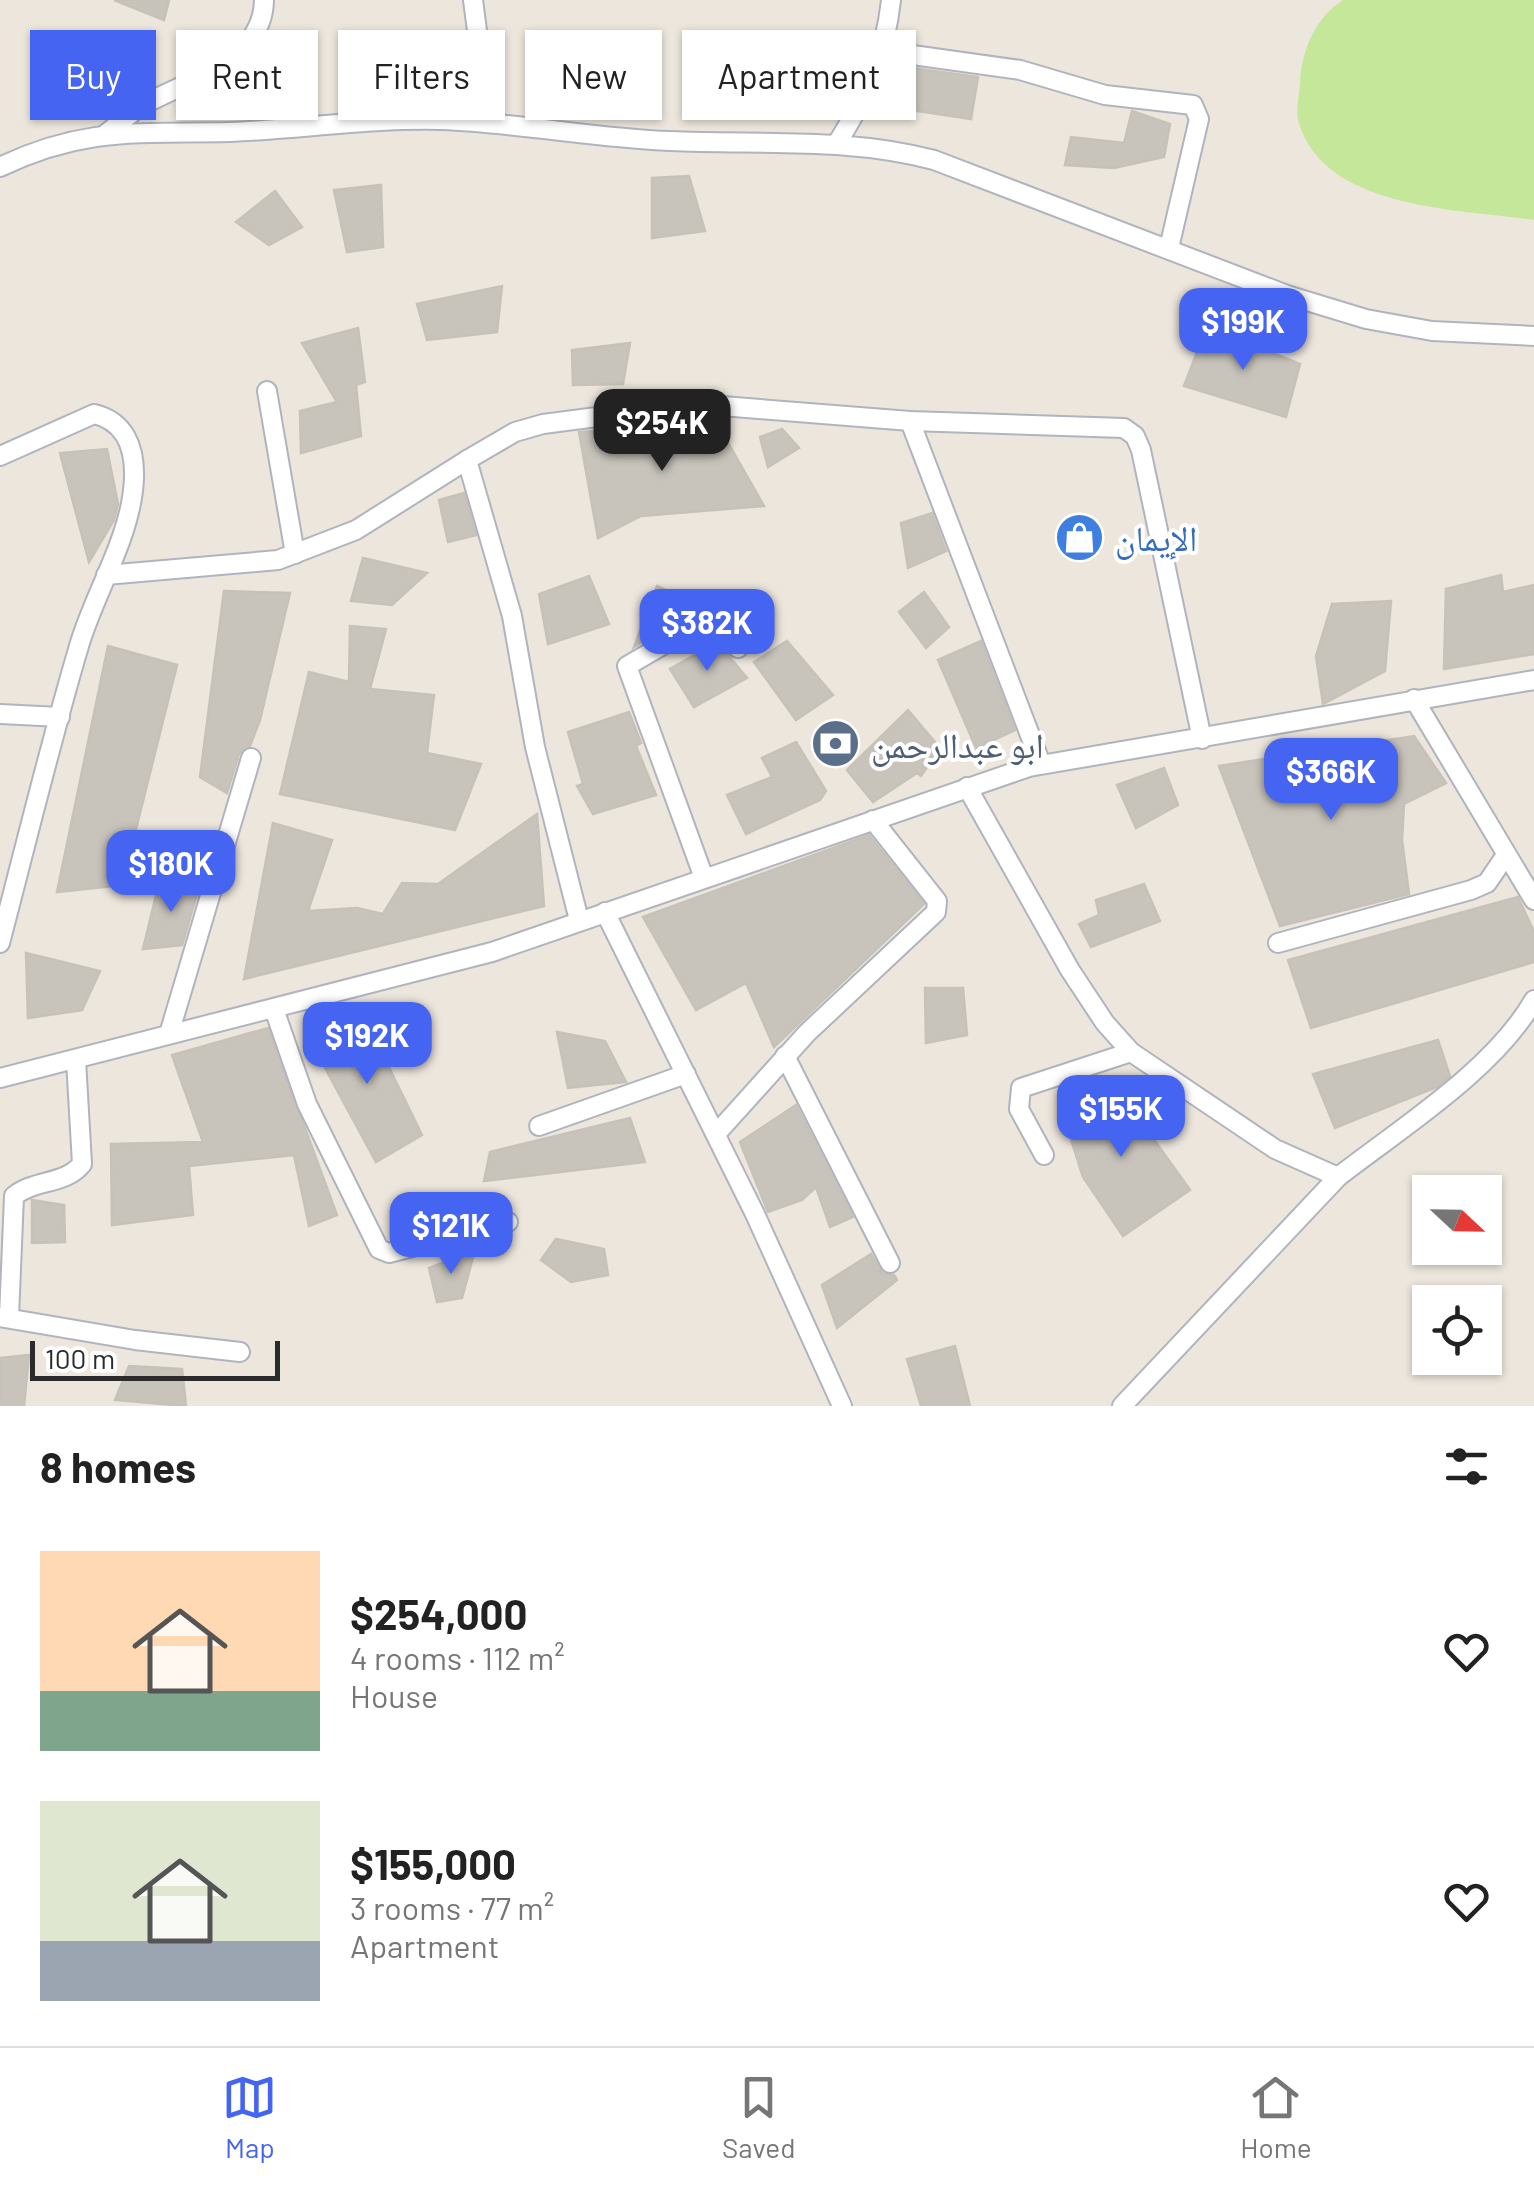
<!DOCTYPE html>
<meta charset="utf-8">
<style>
body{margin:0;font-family:Barlow,"Noto Naskh Arabic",sans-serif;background:#f6f6f6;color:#222;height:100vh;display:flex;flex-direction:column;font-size:38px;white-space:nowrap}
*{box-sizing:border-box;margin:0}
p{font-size:32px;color:#767676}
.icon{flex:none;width:55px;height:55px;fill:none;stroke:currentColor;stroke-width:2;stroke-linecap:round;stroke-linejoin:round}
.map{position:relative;height:1406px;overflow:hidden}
.drawer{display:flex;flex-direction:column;background:#fff;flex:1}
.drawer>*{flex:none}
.top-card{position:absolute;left:30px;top:30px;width:1000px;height:90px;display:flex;gap:20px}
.needle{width:65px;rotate:112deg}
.controls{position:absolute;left:1412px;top:1175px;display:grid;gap:20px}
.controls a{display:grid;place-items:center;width:90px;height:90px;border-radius:0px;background:#fff;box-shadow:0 2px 8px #0004;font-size:50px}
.scale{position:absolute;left:30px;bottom:25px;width:250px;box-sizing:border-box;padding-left:10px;border:5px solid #2b2b2b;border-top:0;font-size:28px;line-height:35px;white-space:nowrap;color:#2b2b2b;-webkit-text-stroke:8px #fff;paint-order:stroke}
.price{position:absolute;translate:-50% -85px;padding:0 22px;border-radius:20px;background:#4564f2;color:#fff;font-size:32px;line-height:65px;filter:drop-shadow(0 2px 5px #0008)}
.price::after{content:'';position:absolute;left:50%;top:60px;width:30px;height:22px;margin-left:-15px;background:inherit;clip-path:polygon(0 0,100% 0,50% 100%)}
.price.on{background:#222;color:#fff}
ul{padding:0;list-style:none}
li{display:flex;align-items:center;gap:30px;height:250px;padding:0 40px}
li span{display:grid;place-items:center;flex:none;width:280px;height:200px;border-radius:0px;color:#555}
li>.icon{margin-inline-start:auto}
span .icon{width:120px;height:120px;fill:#fffc;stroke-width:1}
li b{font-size:42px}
h2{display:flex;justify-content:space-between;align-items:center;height:120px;padding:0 40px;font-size:42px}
.chip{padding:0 35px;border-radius:0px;background:#fff;box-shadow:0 2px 8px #0004;font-size:35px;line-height:90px}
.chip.on{background:#4564f2;color:#fff}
.dock{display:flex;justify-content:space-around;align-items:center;height:140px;border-top:2px solid #e0e0e0;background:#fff;font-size:28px;color:#767676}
.dock a{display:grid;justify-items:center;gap:5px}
.dock .on{color:#4564f2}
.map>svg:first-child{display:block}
</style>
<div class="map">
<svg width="1534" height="1406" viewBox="0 0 1534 1406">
<rect width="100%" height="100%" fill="#ece6dd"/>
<!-- pitch -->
<path fill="#c5e799" d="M 1343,0 L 1534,0 L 1534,220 C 1460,209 1325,210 1299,123 C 1295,113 1299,96 1300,85 C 1301,51 1315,18 1343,0 Z"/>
<!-- building -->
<g fill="#c8c4bc" stroke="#c7c2b7" stroke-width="2.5">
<polygon points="114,0 169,0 164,20"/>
<polygon points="813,32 870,44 859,76 806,75"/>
<polygon points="905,67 978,77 971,119 904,109"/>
<polygon points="1132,111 1170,124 1164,157 1114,168 1065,165 1071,137 1124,143"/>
<polygon points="689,176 705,231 652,238 652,178"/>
<polygon points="381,185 383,247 347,252 334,190"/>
<polygon points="275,191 302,227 269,245 236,222"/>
<polygon points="502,286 497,332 427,340 417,304"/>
<polygon points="1207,326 1300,364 1286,417 1184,386"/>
<polygon points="358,328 365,382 356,385 361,436 301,453 300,411 337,402 302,343"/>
<polygon points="630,343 623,384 573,385 572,350"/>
<polygon points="718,425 764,506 641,516 598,538 579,432"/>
<polygon points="782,429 799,448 768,467 760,437"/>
<polygon points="107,449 118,504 114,520 89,562 60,453"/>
<polygon points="464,493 476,535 448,542 439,500"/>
<polygon points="932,513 946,551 908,568 901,523"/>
<polygon points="363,558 427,573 392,605 351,601"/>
<polygon points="1501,575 1503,592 1534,585 1534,654 1444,669 1446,589"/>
<polygon points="589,576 609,624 548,644 539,594"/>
<polygon points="657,586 698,605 684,618 669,623 634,647"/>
<polygon points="224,591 290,593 260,720 250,746 239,754 227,793 200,777"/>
<polygon points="924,592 949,627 926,648 899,612"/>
<polygon points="1391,601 1385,671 1323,704 1316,656 1332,604"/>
<polygon points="350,626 386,629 370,689 434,695 427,753 481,764 455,830 280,794 309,672 349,682"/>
<polygon points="787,641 833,695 796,720 754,662"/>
<polygon points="981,641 1015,730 976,748 938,660"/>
<polygon points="717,642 747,678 694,707 670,669"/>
<polygon points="108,646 177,665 122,885 57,892"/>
<polygon points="908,710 940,748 921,776 917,773 873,802 847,770"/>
<polygon points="629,712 641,743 636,746 656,795 593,814 577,786 583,784 568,732"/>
<polygon points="1414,736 1446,783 1404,804 1402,840 1409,894 1280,926 1219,766"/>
<polygon points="796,742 826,791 820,800 746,834 727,795 772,777 762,758"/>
<polygon points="1164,768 1178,805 1136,828 1117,785"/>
<polygon points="537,814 544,906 244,979 273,823 332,840 308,911 357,908 383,914 402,883 438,884"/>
<polygon points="869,835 924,904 774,1047 746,983 696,1010 643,917"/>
<polygon points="159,883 200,884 182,945 143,949"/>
<polygon points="1144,884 1160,921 1091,947 1079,924 1099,915 1096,900"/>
<polygon points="1518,897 1534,932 1534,962 1311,1028 1288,960"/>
<polygon points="26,953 100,971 82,1010 28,1018"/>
<polygon points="925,988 963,988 967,1035 926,1043"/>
<polygon points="363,1014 422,1135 376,1162 311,1042"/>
<polygon points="268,1028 337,1215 309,1226 294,1155 189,1166 193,1215 112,1225 111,1144 203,1142 172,1055"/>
<polygon points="557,1032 605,1041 626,1082 568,1088"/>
<polygon points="1438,1040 1450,1076 1437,1087 1335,1128 1313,1074"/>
<polygon points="1120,1092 1190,1190 1123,1236 1083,1177 1059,1102"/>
<polygon points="796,1105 853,1217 830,1227 816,1187 802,1200 768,1212 740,1142"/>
<polygon points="630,1118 645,1162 484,1181 490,1152"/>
<polygon points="32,1200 64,1205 65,1242 32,1243"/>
<polygon points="556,1239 604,1249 608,1275 571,1282 541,1260"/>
<polygon points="475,1250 462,1298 437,1302 429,1268"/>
<polygon points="871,1254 882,1273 894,1275 897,1280 837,1328 822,1285"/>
<polygon points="955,1346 970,1406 921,1406 907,1359"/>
<polygon points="29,1355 24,1406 0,1406 0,1358"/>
<polygon points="129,1366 182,1369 186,1406 115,1400"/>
</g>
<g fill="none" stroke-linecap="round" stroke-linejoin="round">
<defs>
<g id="street">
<polyline points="473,0 489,122"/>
<polyline points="884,51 1020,70 1105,95 1193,105 1199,119 1169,248"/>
<path d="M 107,133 C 120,123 132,111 145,104 C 189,80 263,61 264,0"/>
<path d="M 836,145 C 866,97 885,56 891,0"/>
<path d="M 0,167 C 85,126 141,134 230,132 C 301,129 372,118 442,120 C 519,123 594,138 670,141 C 759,145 847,137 934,160 L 1287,295 L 1366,319 L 1432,331 L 1534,336"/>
<polyline points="267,391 295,554"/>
<polyline points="910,421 1041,764"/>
<path d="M 0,456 L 94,414 C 125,421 135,448 134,478 C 132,536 95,591 79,646 C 50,744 26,844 0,943"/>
<polyline points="467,460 515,432 543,424 697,404 910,421 1124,428 1135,436 1141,450 1202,739"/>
<polyline points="106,575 278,560 356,530 467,460 512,616 535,747 579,920"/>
<polyline points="1414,699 1534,900"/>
<polyline points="0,714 60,717"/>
<polyline points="967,787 1070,970 1105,1023 1131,1052 1275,1149 1338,1177 1122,1406"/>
<polyline points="704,878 627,666 706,620 717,623 738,648"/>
<polyline points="605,912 755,1214 842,1406"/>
<polyline points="1278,943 1471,890 1487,883 1506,855"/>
<polyline points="274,1009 307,1104 379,1249 389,1253 508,1222"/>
<polyline points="169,1034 251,758"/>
<polyline points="785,1056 890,1263"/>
<polyline points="0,1078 492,952 1029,767 1534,680"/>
<polyline points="539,1126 686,1074"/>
<polyline points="716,1134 807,1033 936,912 937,901 873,820"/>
<polyline points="1044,1155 1019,1109 1021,1088 1131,1052"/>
<path d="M 1338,1177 C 1401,1128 1494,1070 1534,1000"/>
<polyline points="0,1317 135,1340 240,1352"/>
<path d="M 9,1317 L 14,1196 C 35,1179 65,1185 82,1164 L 76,1060"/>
</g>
</defs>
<!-- street casing -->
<use href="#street" stroke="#b1b4be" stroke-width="22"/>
<!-- street -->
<use href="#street" stroke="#fff" stroke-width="18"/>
</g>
<!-- icons -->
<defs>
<symbol id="shop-disc" viewBox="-11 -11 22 22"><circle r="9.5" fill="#3f7fe0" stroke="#fff"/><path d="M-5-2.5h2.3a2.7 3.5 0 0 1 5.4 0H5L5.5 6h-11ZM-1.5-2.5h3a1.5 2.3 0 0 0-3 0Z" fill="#fff"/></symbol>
<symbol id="bank-disc" viewBox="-11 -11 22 22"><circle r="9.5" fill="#5c6f8a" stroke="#fff"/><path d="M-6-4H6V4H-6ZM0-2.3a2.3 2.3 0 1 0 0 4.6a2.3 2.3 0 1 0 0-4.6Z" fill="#fff"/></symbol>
</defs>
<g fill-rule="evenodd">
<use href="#shop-disc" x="1052" y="510" width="55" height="55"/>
<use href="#bank-disc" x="808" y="716" width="55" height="55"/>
</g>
<g text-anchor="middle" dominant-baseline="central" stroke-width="8" stroke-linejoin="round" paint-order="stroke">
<!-- shop labels -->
<g font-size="35" fill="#366cbe" stroke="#fff" text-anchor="start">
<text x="1115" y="537">الإيمان</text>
</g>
<!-- service labels -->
<g font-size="35" fill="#4e5e75" stroke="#fff" text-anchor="start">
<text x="871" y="744">ابو عبدالرحمن</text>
</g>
</g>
</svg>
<div class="controls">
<a><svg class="needle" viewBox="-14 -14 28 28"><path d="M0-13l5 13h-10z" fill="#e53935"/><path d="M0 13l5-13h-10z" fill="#767676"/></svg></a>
<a><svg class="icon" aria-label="locate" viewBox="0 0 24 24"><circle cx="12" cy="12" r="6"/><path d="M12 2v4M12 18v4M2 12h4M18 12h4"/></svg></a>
</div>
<div class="scale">100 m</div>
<b class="price" style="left:1243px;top:373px">$199K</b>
<b class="price on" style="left:662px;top:474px">$254K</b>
<b class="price" style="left:707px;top:674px">$382K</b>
<b class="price" style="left:1331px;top:823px">$366K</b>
<b class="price" style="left:171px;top:915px">$180K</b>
<b class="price" style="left:367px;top:1087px">$192K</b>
<b class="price" style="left:1121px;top:1160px">$155K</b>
<b class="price" style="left:451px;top:1277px">$121K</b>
<div class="top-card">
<a class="chip on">Buy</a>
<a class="chip">Rent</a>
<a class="chip">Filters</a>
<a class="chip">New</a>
<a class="chip">Apartment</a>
</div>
</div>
<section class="drawer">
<h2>8 homes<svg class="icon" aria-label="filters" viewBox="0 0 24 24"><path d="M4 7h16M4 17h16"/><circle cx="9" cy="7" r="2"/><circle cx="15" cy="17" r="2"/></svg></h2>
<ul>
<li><span style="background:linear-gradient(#ffd9b3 70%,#7fa58c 0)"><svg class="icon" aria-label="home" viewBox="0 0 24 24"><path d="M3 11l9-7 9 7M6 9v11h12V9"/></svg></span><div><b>$254,000</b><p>4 rooms · 112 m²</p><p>House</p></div><svg class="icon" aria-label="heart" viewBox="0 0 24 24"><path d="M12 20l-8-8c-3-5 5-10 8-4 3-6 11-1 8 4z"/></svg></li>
<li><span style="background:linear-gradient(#dfe7d0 70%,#9aa5b1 0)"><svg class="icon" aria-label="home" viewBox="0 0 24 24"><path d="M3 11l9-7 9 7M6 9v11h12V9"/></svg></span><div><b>$155,000</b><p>3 rooms · 77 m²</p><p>Apartment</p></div><svg class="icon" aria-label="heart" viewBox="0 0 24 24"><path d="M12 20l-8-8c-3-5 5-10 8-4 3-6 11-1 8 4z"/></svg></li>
</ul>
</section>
<nav class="dock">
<a class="on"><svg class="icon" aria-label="map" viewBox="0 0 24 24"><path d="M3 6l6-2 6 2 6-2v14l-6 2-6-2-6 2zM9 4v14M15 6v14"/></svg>Map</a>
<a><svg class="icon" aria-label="saved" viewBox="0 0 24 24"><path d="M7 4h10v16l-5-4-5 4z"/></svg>Saved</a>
<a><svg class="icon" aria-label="home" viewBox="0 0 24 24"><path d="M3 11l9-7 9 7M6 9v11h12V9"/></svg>Home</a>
</nav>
